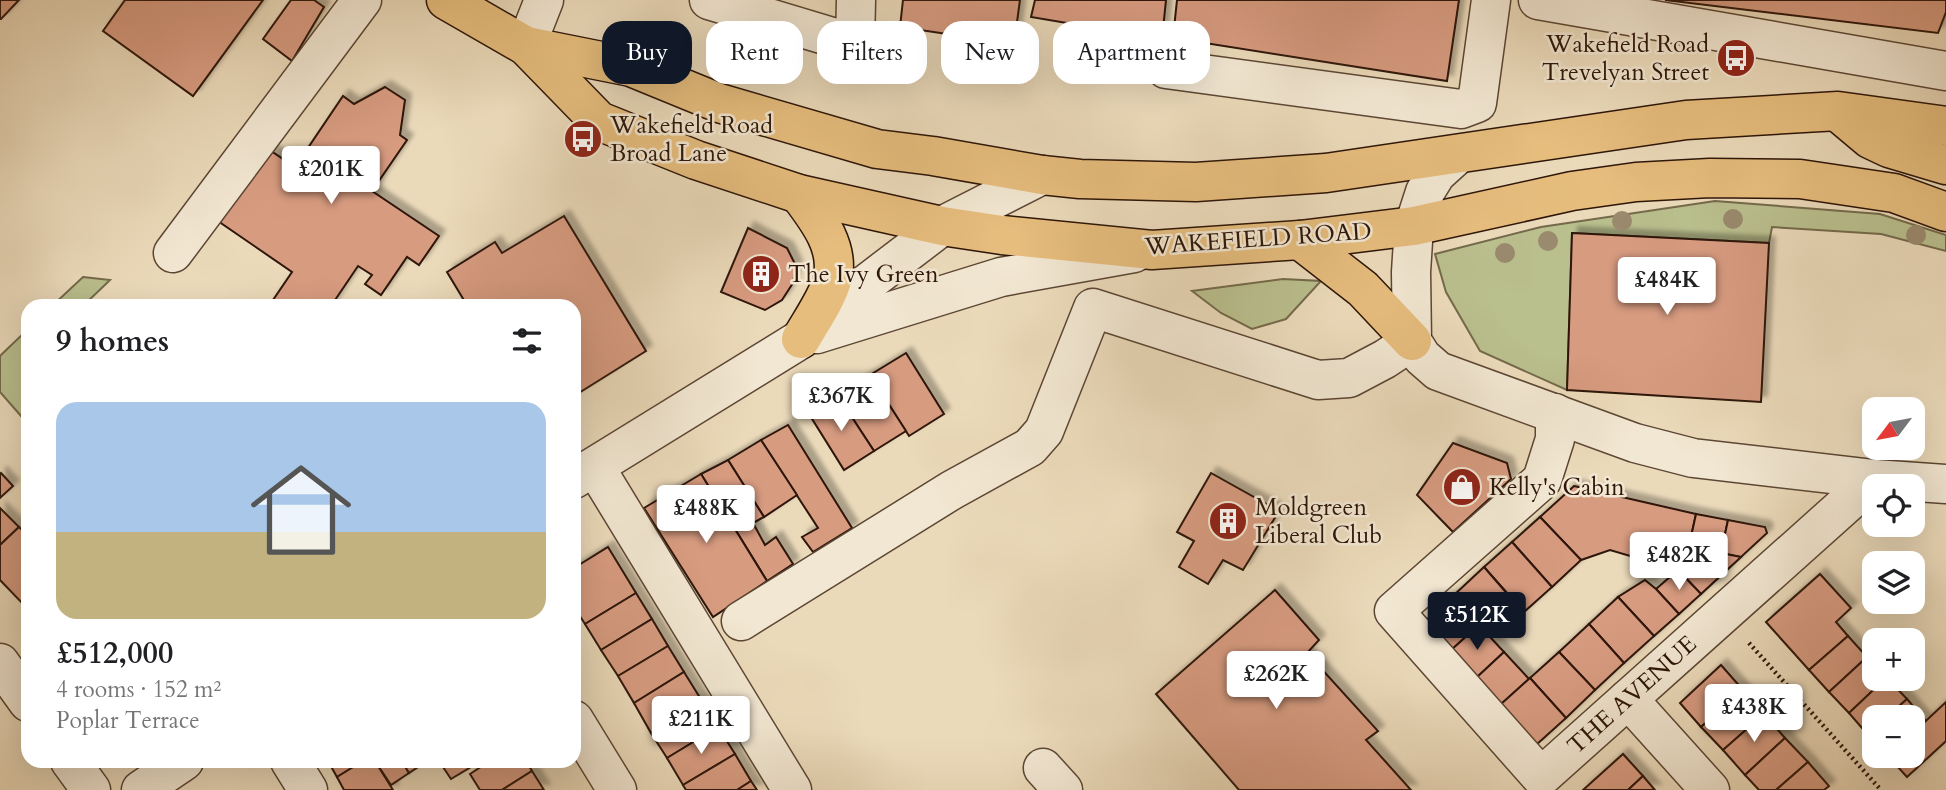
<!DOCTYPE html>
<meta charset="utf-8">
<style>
body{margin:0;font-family:Cardo,serif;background:#f2f2f2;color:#202124;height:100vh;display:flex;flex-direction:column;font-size:26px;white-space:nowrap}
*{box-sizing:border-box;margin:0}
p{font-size:23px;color:#757577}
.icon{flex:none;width:38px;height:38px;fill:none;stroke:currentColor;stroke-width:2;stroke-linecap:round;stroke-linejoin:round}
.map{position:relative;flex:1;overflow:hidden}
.drawer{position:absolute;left:21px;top:299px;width:560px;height:469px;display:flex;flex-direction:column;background:#fff;border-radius:21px;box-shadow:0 7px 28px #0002}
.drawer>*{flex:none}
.banner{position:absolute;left:602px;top:21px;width:665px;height:63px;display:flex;gap:14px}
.needle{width:46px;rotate:238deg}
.fabs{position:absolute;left:1862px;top:397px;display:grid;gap:14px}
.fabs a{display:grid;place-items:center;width:63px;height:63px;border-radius:14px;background:#fff;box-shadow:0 7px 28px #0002;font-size:35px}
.price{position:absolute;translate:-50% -60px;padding:0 16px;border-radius:7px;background:#fff;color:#222;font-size:23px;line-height:46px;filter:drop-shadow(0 2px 4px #0008)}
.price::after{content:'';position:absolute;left:50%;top:42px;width:21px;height:16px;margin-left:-10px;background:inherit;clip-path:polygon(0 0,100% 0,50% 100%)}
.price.active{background:#111827;color:#fff}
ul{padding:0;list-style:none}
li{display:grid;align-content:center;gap:14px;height:371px;padding:0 35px}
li+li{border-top:2px solid #e0e0e0}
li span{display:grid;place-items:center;height:217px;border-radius:21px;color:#555}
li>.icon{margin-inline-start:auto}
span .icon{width:126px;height:126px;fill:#fffc;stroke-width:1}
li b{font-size:30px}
h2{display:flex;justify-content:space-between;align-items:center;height:84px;padding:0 35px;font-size:30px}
.tag{padding:0 24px;border-radius:21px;background:#fff;box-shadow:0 7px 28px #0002;font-size:24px;line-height:63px}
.tag.active{background:#111827;color:#fff}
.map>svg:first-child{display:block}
</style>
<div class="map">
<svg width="1946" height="790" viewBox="0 0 1946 790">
<defs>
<filter id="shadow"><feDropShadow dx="6" dy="-6" stdDeviation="2" flood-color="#0004"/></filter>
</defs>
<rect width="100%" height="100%" fill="#ebdaba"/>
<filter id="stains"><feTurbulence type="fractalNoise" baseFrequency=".00286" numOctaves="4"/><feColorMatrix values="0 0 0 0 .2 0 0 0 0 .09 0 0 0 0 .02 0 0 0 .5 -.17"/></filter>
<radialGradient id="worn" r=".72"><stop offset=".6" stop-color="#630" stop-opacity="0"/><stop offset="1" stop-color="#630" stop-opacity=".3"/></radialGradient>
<!-- green -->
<g fill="#babf8e" stroke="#746a4b" stroke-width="2">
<polygon points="1715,201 1880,214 1946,235 1946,251 1881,234 1772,227 1769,243 1572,233 1567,390 1480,351 1446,292 1435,254 1541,227"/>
<polygon points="83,277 110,280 83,306 52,306"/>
<polygon points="1283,279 1321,281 1286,319 1252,329 1221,313 1192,291"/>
<polygon points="28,329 28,424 0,392 0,356"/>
</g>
<!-- building -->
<g fill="#d79b80" stroke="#2d1508" stroke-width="2" filter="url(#shadow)">
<polygon points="0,0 19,0 1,19 0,19"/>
<polygon points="125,0 263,0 193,96 103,31"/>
<polygon points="291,0 314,0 324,7 292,61 263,39"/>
<polygon points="903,0 1020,0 1014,44 900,27"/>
<polygon points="1035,0 1166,0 1162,39 1031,17"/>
<polygon points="1177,0 1459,0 1447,81 1173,38"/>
<polygon points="1665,0 1946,0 1946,12 1938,33"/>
<polygon points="385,87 405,100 400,135 407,140 372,191 439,236 419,265 407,257 381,295 365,284 372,275 358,266 331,306 269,306 292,272 215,219 265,147 295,167 343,96 354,104"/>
<polygon points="564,216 646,351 574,396 574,306 458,306 465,302 447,272 495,242 502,253"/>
<polygon points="748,228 787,248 796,266 793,283 782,300 765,310 721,292"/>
<polygon points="1572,233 1769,243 1761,402 1567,390"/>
<polygon points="906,353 944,414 909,436 870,375"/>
<polygon points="870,375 906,431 874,451 838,396"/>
<polygon points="838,396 874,451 844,470 809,414"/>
<polygon points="788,425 852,528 813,552 802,537 818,528 761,440"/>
<polygon points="761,440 797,495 764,517 728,460"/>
<polygon points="1453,443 1507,463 1511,479 1453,532 1417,495"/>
<polygon points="728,460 764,517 753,523 765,545 776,537 793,564 767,581 701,474"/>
<polygon points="1,473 13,486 0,498 0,474"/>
<polygon points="1211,473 1279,511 1243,570 1223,560 1208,584 1179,567 1194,541 1177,532"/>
<polygon points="701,474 767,581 713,617 644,508"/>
<polygon points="1574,486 1696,514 1689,546 1678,570 1610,550 1581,560 1540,517"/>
<polygon points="0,508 19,527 0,545"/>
<polygon points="1696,514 1728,520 1721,553 1689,546"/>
<polygon points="1540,517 1581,560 1552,587 1512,542"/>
<polygon points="1728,520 1765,527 1767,533 1741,557 1721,553"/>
<polygon points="19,527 28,536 28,598 22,603 0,580 0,545"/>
<polygon points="1512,542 1552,587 1524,612 1484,567"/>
<polygon points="1689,546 1721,553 1741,557 1701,594 1678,570"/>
<polygon points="608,547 636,593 585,624 574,607 574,568"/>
<polygon points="1484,567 1510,597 1480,624 1454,595"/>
<polygon points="1678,570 1701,594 1679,614 1656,589"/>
<polygon points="1820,574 1851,608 1836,622 1848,636 1809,670 1766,622"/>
<polygon points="1645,580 1656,589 1679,614 1654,636 1618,597"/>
<polygon points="1275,590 1319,640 1307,653 1378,731 1366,740 1411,790 1239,790 1156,694"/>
<polygon points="636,593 652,619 601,650 585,624"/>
<polygon points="1454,595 1480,624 1450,651 1424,622"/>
<polygon points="1618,597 1654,636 1624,663 1589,624"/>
<polygon points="652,619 668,646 618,676 601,650"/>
<polygon points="1589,624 1624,663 1595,690 1559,652"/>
<polygon points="1479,625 1504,652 1475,679 1450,651"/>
<polygon points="1848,636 1867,657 1829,692 1809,670"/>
<polygon points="668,646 684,672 634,703 618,676"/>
<polygon points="1504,652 1529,679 1500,705 1475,679"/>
<polygon points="1559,652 1595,690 1566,718 1530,678"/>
<polygon points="1867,657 1874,664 1874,679 1885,679 1849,713 1829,692"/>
<polygon points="1721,665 1743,690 1701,727 1680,703"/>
<polygon points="684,672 702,701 651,733 634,703"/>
<polygon points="1530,678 1566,718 1536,745 1500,705"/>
<polygon points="1885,679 1888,679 1907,699 1886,718 1874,718 1874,729 1868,735 1849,713"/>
<polygon points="1743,690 1764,714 1723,750 1701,727"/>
<polygon points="1907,699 1926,721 1913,733 1913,718 1886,718"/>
<polygon points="702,701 718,727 667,758 651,733"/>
<polygon points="1946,702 1946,741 1907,777 1888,756 1913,756 1913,733"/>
<polygon points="1764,714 1785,738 1745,775 1723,750"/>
<polygon points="718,727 735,754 683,785 667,758"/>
<polygon points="1785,738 1808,762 1776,790 1759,790 1745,775"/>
<polygon points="735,754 751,781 737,790 686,790 683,785"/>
<polygon points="1623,754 1643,776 1628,790 1583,790"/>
<polygon points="328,761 363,761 337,777"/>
<polygon points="363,761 375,761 393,790 344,790 337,777"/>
<polygon points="375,761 402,761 409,773 391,785"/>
<polygon points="402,761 427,761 409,773"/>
<polygon points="439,761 481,761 451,779"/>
<polygon points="490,761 526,761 532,771 502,790 480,790 470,774"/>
<polygon points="1808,762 1829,786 1824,790 1776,790"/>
<polygon points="532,771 544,790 502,790"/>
<polygon points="1643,776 1655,790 1628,790"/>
<polygon points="751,781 757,790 737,790"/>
</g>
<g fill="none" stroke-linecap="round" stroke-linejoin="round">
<defs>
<g id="minor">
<polyline points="709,0 855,44 856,0"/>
<polyline points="1538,0 1946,71"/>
<polyline points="526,46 544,0"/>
<polyline points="1166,69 1461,109 1477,103 1491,0"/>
<polyline points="1457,155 1436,174 1425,192 1414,226 1411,272 1412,341 1422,357 1438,371 1635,443 1693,458 1874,479 1946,484"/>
<polyline points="173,253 362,0"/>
<polyline points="817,334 1001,277 1134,253"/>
<polyline points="1555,413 1555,439 1542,480 1394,611 1541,777 1874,479"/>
<polyline points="595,467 792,790"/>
<polyline points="574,479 801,339 866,284 942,226 1042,175"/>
<polyline points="741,621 952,490 1030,447 1044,431 1093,308 1318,380 1349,378 1385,359 1412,341"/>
<polyline points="0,663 28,702"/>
<polyline points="1628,699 1710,790"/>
<polyline points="574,720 617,790"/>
<polyline points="70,761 91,790"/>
<polyline points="290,761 308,790"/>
<polyline points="1043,768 1063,790"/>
<polyline points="141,790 184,761"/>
</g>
<g id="highway">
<polyline points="446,0 526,46 599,121 696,160 799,194 942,226 1002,235 1152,250 1300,240 1414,226 1572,191 1636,182 1710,178 1800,179 1894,193 1946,212"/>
<polyline points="526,46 631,67 719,103 877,149 933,156 1042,175 1080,179 1196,182 1326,173 1686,120 1838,111 1946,126"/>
<polyline points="1839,113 1870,139 1889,148 1946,165"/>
<path d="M 799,194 C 817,218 841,248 832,280 C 828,297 810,323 801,339"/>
<polyline points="1300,240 1363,289 1412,341"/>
</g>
</defs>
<!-- minor casing -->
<use href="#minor" stroke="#5c4634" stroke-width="41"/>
<!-- highway casing -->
<use href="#highway" stroke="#2d1508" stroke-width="41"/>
<!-- path -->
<polyline stroke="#2d1508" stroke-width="4.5" stroke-dasharray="2 3.5" stroke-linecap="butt" points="1749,643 1881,790"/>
<!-- minor -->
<use href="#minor" stroke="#f2e7d2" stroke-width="38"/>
<!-- highway -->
<use href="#highway" stroke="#e6bd7d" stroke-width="38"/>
</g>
<!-- trees -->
<g fill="#9a8a6e">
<circle cx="1733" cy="219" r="10"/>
<circle cx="1622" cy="221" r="10"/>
<circle cx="1916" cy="235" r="10"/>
<circle cx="1548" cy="241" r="10"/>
<circle cx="1505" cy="253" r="10"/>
</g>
<!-- icons -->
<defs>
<symbol id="bus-disc" viewBox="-11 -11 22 22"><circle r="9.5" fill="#8f2418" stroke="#f2e7d2"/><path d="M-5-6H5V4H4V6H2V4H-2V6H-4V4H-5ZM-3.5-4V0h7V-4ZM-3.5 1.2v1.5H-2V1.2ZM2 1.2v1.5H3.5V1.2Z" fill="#fff"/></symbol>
<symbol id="building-disc" viewBox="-11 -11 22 22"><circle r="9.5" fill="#8f2418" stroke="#f2e7d2"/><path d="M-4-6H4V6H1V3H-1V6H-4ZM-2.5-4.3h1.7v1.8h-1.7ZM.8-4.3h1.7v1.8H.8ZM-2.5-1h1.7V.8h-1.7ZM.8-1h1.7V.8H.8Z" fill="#fff"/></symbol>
<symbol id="shop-disc" viewBox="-11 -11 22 22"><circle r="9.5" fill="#8f2418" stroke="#f2e7d2"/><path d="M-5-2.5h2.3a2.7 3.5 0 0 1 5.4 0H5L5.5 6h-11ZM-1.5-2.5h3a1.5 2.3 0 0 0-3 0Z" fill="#fff"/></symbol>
</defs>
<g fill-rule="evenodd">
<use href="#bus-disc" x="1714" y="36" width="44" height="44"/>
<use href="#bus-disc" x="561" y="117" width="44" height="44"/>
<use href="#building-disc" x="739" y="252" width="44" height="44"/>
<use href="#shop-disc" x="1440" y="465" width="44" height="44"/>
<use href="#building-disc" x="1206" y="499" width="44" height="44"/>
</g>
<g text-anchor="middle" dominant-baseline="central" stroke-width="5" stroke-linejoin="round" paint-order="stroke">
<!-- poi labels -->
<g font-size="24" fill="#2d1508" stroke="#f2e7d2" text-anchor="start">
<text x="1709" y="44" text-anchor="end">Wakefield Road<tspan x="1709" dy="28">Trevelyan Street</tspan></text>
<text x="610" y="125">Wakefield Road<tspan x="610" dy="28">Broad Lane</tspan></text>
<text x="788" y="274">The Ivy Green</text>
<text x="1489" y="487">Kelly's Cabin</text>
<text x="1255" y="507">Moldgreen<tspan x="1255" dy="28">Liberal Club</tspan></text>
</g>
<!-- street labels -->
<g font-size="24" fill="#2d1508" stroke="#f2e7d2">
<text transform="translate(1258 239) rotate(-4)">WAKEFIELD ROAD</text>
<text transform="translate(1632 695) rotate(-42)">THE AVENUE</text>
</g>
</g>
<rect width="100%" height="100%" filter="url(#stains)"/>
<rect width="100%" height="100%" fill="url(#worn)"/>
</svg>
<div class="fabs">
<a><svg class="needle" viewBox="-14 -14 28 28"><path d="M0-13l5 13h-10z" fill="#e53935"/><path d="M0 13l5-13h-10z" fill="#757577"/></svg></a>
<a><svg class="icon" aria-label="locate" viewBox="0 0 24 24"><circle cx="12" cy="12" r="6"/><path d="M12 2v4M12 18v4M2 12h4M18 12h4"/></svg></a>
<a><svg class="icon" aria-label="layers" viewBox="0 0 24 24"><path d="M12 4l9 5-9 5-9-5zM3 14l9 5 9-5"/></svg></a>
<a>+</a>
<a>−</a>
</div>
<b class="price" style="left:331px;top:206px">£201K</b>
<b class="price" style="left:1667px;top:317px">£484K</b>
<b class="price" style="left:841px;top:433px">£367K</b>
<b class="price" style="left:706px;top:545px">£488K</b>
<b class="price" style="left:1679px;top:592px">£482K</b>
<b class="price active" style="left:1477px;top:652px">£512K</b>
<b class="price" style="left:1276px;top:711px">£262K</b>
<b class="price" style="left:1754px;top:744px">£438K</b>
<b class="price" style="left:701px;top:756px">£211K</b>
<div class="banner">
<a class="tag active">Buy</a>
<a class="tag">Rent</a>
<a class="tag">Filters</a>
<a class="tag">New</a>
<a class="tag">Apartment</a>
</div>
<section class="drawer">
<h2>9 homes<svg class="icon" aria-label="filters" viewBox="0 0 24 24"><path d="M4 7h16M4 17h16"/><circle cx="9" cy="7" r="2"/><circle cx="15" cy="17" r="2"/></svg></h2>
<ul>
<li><span style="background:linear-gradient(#a9c7e8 60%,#c2b280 0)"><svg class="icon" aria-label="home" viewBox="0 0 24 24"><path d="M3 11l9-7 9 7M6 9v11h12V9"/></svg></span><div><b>£512,000</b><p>4 rooms · 152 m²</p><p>Poplar Terrace</p></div></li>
</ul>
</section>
</div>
